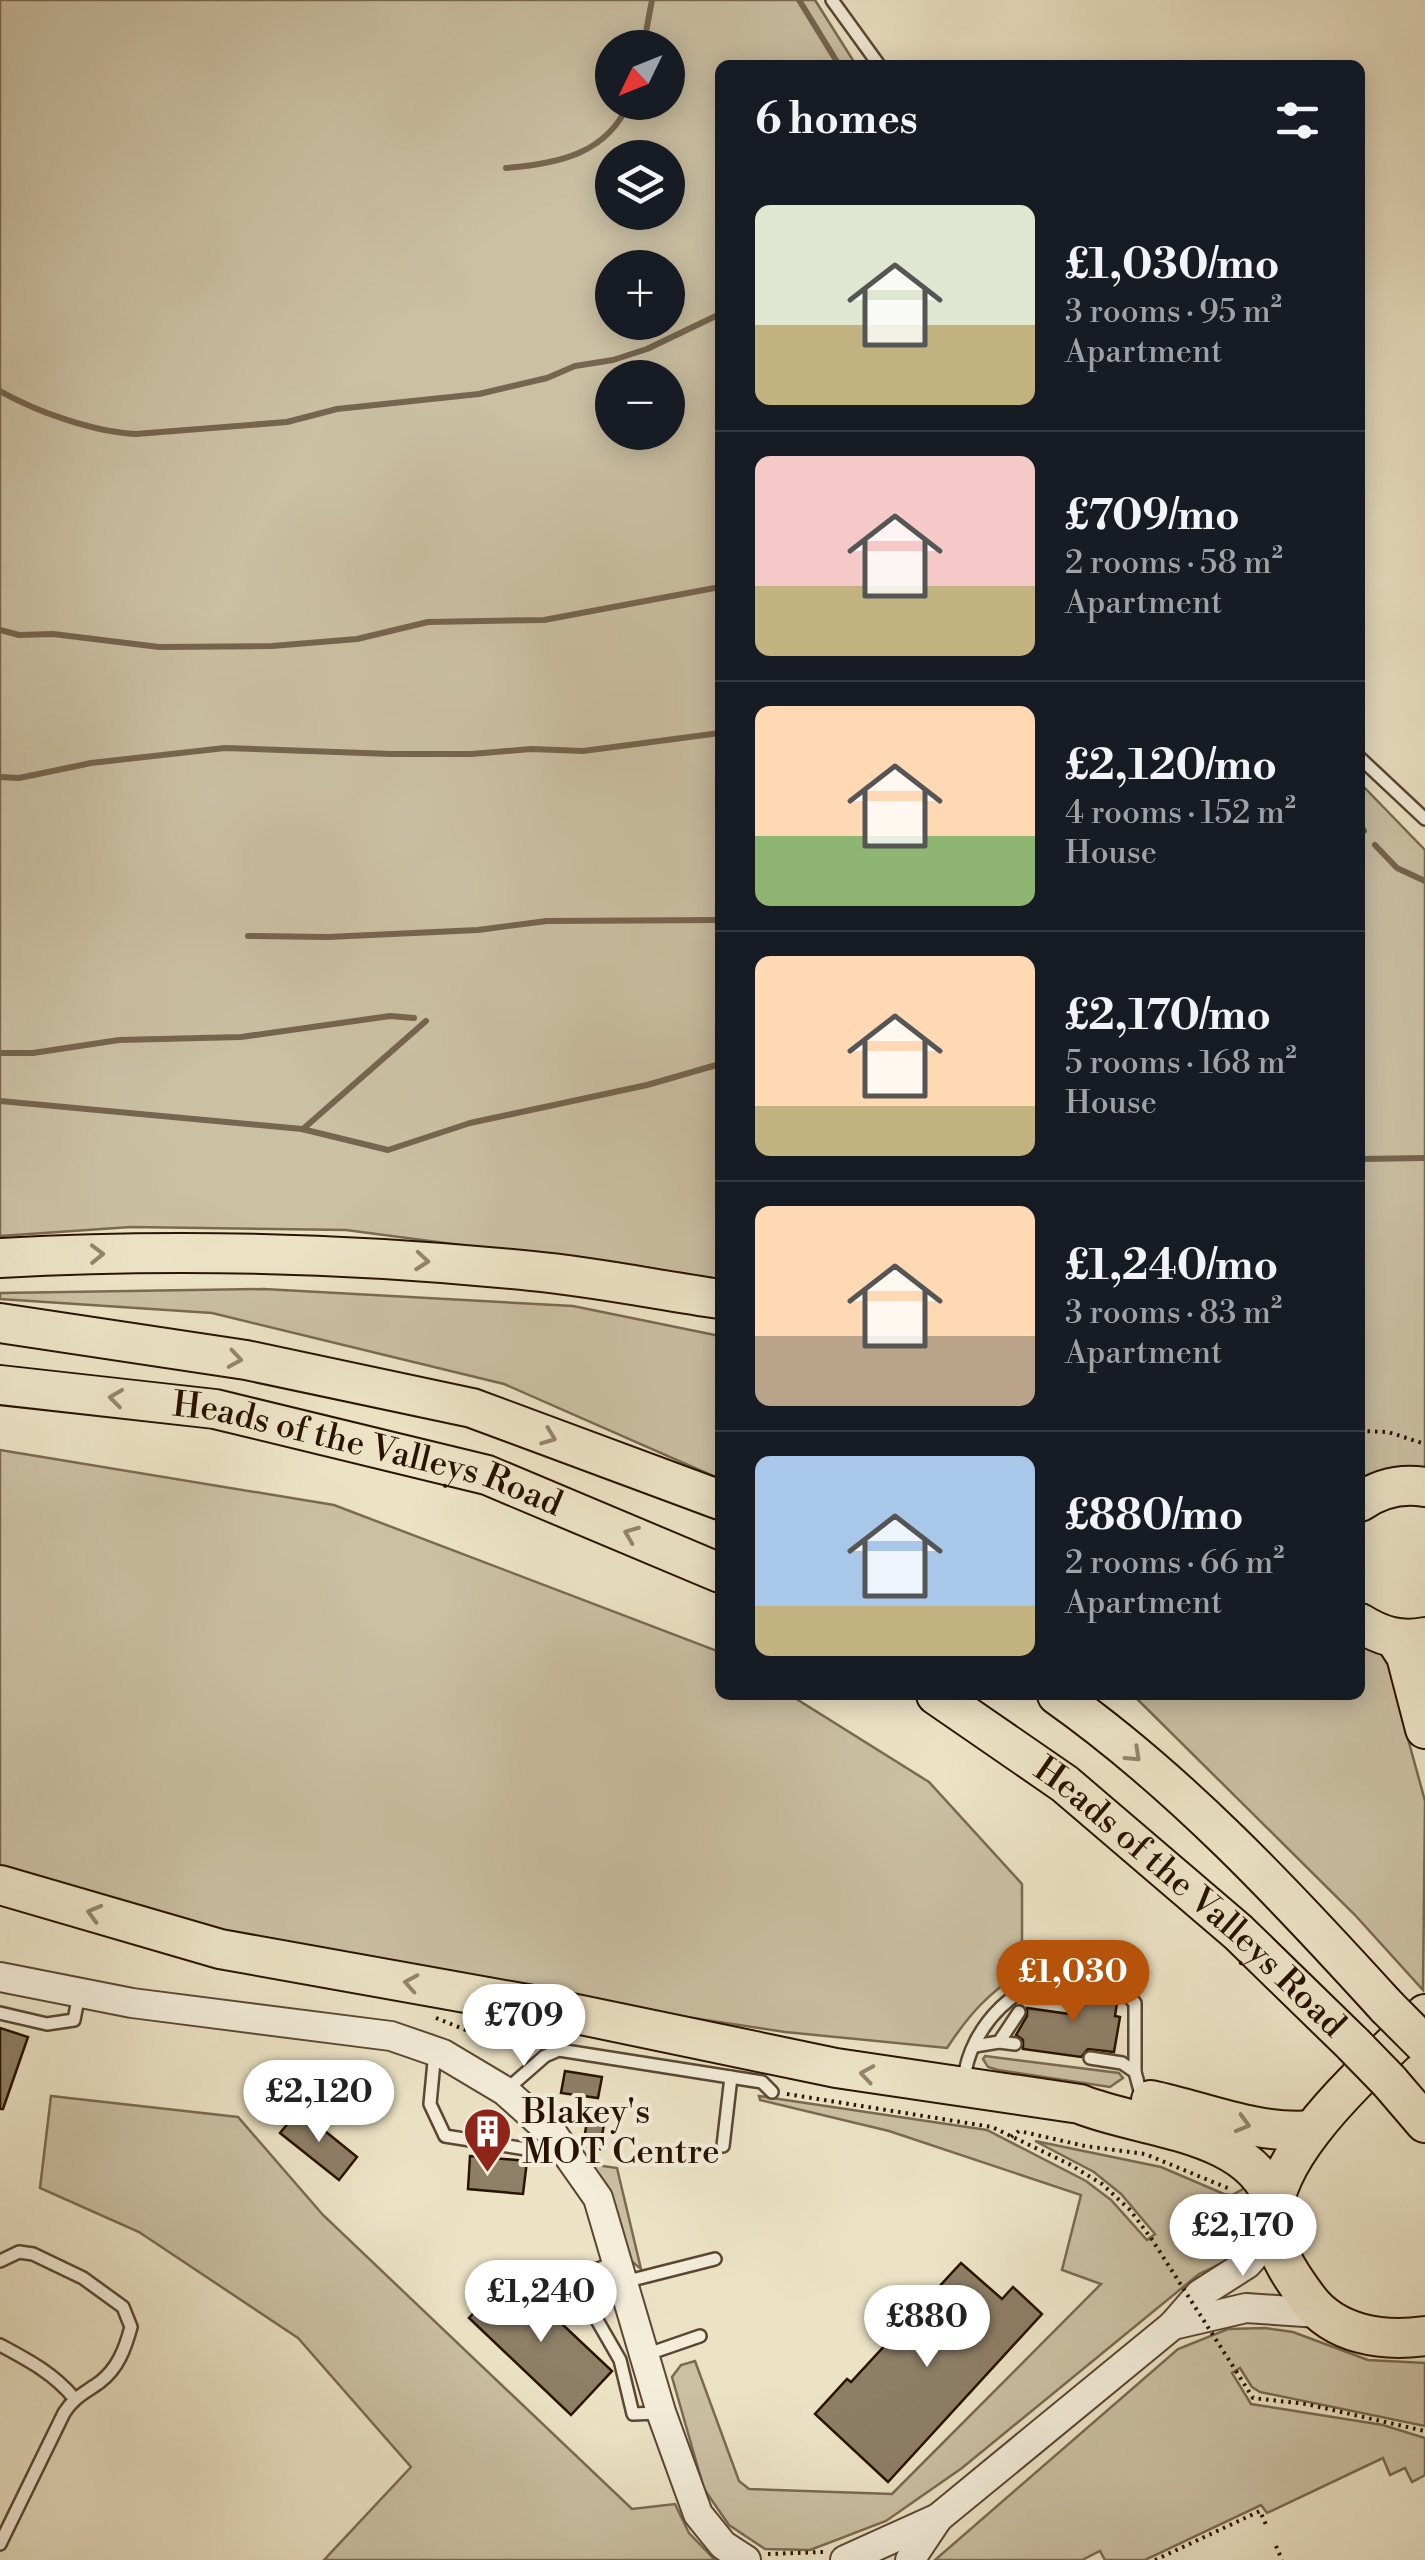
<!DOCTYPE html>
<meta charset="utf-8">
<style>
body{margin:0;font-family:"Libre Bodoni",serif;background:#20242c;color:#f1f3f6;height:100vh;display:flex;flex-direction:column;font-size:38px;white-space:nowrap}
*{box-sizing:border-box;margin:0}
p{font-size:32px;color:#9ea1a6}
.icon{flex:none;width:55px;height:55px;fill:none;stroke:currentColor;stroke-width:2;stroke-linecap:round;stroke-linejoin:round}
.map{position:relative;flex:1;overflow:hidden}
.panel{position:absolute;left:715px;top:60px;width:650px;height:1640px;display:flex;flex-direction:column;background:#171b24;border-radius:15px;box-shadow:0 5px 25px #0003}
.panel>*{flex:none}
.needle{width:65px;rotate:227deg}
.controls{position:absolute;left:595px;top:30px;display:grid;gap:20px}
.controls a{display:grid;place-items:center;width:90px;height:90px;border-radius:50%;background:#171b24;box-shadow:0 5px 25px #0003;font-size:50px}
.price{position:absolute;translate:-50% -85px;padding:0 22px;border-radius:35px;background:#fff;color:#222;font-size:32px;line-height:65px;filter:drop-shadow(0 2px 5px #0008)}
.price::after{content:'';position:absolute;left:50%;top:60px;width:30px;height:22px;margin-left:-15px;background:inherit;clip-path:polygon(0 0,100% 0,50% 100%)}
.price.on{background:#b45309;color:#fff}
ul{padding:0;list-style:none}
li{display:flex;align-items:center;gap:30px;height:250px;padding:0 40px}
li+li{border-top:2px solid #363941}
li span{display:grid;place-items:center;flex:none;width:280px;height:200px;border-radius:15px;color:#555}
li>.icon{margin-inline-start:auto}
span .icon{width:120px;height:120px;fill:#fffc;stroke-width:1}
li b{font-size:42px}
h2{display:flex;justify-content:space-between;align-items:center;height:120px;padding:0 40px;font-size:42px}
.map>svg:first-child{display:block}
</style>
<div class="map">
<svg width="1425" height="2560" viewBox="0 0 1425 2560">
<rect width="100%" height="100%" fill="#ece3c6"/>
<filter id="stains"><feTurbulence type="fractalNoise" baseFrequency=".002" numOctaves="4"/><feColorMatrix values="0 0 0 0 .2 0 0 0 0 .09 0 0 0 0 .02 0 0 0 .5 -.17"/></filter>
<radialGradient id="worn" r=".72"><stop offset=".6" stop-color="#630" stop-opacity="0"/><stop offset="1" stop-color="#630" stop-opacity=".3"/></radialGradient>
<!-- green -->
<g fill="#cbc0a4" stroke="#7a6a52" stroke-width="2.5" fill-rule="evenodd">
<path d="M 0,0 L 815,0 L 856,65 L 720,65 L 720,1279 L 346,1230 L 131,1227 L 0,1236 ZM 612,48 L 668,48 L 668,102 L 612,102 ZM 612,158 L 668,158 L 668,212 L 612,212 ZM 612,268 L 668,268 L 668,322 L 612,322 ZM 612,378 L 668,378 L 668,432 L 612,432 Z"/>
<polygon points="1360,783 1425,850 1425,1472 1360,1484"/>
<polygon points="264,1289 573,1306 720,1336 720,1479 504,1384 212,1313 0,1299 0,1293"/>
<path d="M 0,1450 L 334,1505 L 720,1652 L 720,1695 L 790,1695 L 929,1782 L 1022,1884 L 1022,1971 C 988,1994 970,2013 947,2048 L 785,2032 L 506,1990 L 222,1933 L 0,1869 Z"/>
<polygon points="1360,1645 1382,1654 1399,1676 1402,1717 1425,1801 1423,1990 1355,1915 1133,1695 1360,1695"/>
<polygon points="985,2056 1119,2073 1123,2078 1110,2087 998,2070 988,2067 983,2059"/>
<polygon points="51,2096 238,2117 323,2215 632,2509 675,2504 689,2533 715,2560 324,2560 411,2467 298,2338 139,2232 40,2188"/>
<path d="M 759,2096 L 987,2130 L 1086,2181 L 1111,2200 L 1147,2240 L 1155,2234 L 1121,2194 L 1094,2172 L 1035,2141 L 1161,2167 L 1224,2194 L 1232,2195 L 1245,2188 C 1257,2209 1246,2235 1230,2250 L 1234,2257 L 1199,2274 L 962,2468 L 886,2521 L 810,2550 L 765,2549 L 729,2525 L 704,2489 L 672,2377 L 681,2365 L 695,2361 L 739,2481 L 749,2489 L 892,2494 L 1101,2284 L 1062,2270 L 1081,2195 L 889,2131 L 760,2100 Z"/>
<polygon points="589,2164 617,2168 641,2269 630,2260"/>
<polygon points="1265,2328 1293,2332 1368,2360 1425,2363 1425,2426 1260,2392 1252,2387 1240,2368 1232,2373 1251,2404 1383,2425 1425,2438 1425,2475 1412,2482 1405,2468 1390,2475 1383,2458 1267,2513 1261,2505 1145,2560 1105,2560 1100,2551 1082,2560 935,2560 1178,2349 1228,2329"/>
</g>
<g fill="none" stroke-linecap="round" stroke-linejoin="round">
<!-- stream -->
<g stroke="#76654f" stroke-width="6">
<polyline points="799,0 839,65"/>
<polyline points="643,48 652,0"/>
<path d="M 506,168 C 557,164 608,154 629,102"/>
<path d="M 0,391 C 37,412 94,432 136,434 L 287,422 L 337,409 L 479,394 L 547,378 L 575,366 L 613,360 L 647,349 L 720,314"/>
<polyline points="0,630 19,635 53,634 159,647 272,646 357,639 428,622 544,620 720,587"/>
<polyline points="0,777 19,778 91,763 225,748 391,754 471,754 531,749 583,751 720,733"/>
<polyline points="1360,825 1364,831"/>
<polyline points="1375,845 1397,868 1425,881"/>
<polyline points="248,936 328,937 478,930 547,921 720,920"/>
<polyline points="0,1053 33,1053 119,1040 241,1037 390,1016 414,1018"/>
<polyline points="0,1101 302,1129 388,1150 470,1123 647,1085 720,1064"/>
<polyline points="303,1129 426,1021"/>
<polyline points="1360,1159 1425,1158"/>
</g>
</g>
<!-- building -->
<g fill="#8e7f67" stroke="#291300" stroke-width="2.5">
<polygon points="1082,1970 1094,1972 1091,1979 1099,1989 1097,2000 1117,2003 1115,2016 1120,2017 1114,2052 1088,2049 1081,2057 1023,2049 1023,2040 1016,2035 1027,2016 1027,2008 1070,2014 1072,1997 1078,1996 1082,1989"/>
<polygon points="0,2028 28,2037 3,2109 0,2109"/>
<polygon points="565,2071 602,2077 598,2098 561,2093"/>
<polygon points="589,2108 606,2111 600,2149 583,2146"/>
<polygon points="299,2110 357,2157 339,2180 280,2133"/>
<polygon points="470,2156 527,2161 523,2194 468,2189"/>
<polygon points="961,2263 1002,2299 1013,2287 1042,2314 888,2482 815,2414 847,2379 851,2382"/>
<polygon points="510,2275 612,2371 571,2415 469,2318"/>
</g>
<g fill="none" stroke-linecap="round" stroke-linejoin="round">
<defs>
<g id="service">
<polyline points="832,0 879,65"/>
<polyline points="1360,758 1425,819"/>
<polyline points="1100,1979 1119,1987 1135,2003 1135,2072 1142,2098"/>
<polyline points="1039,1987 1073,1988"/>
<polyline points="0,2013 47,2024 74,2020 79,1994"/>
<polyline points="999,2042 1015,2044"/>
<polyline points="975,2046 999,2042 1019,2012"/>
<polyline points="435,2051 430,2104 445,2136 526,2149"/>
<polyline points="1090,2058 1122,2063 1135,2072"/>
<path d="M 964,2080 C 969,2027 1020,1974 1075,1976"/>
<polyline points="505,2091 545,2056 559,2050 762,2082 772,2092"/>
<polyline points="723,2146 731,2077"/>
<path d="M 0,2261 L 19,2252 L 33,2254 L 83,2278 L 123,2307 L 131,2327 C 125,2349 118,2368 100,2382 C 85,2393 74,2397 64,2413 L 0,2544"/>
<polyline points="618,2262 583,2274 579,2278 582,2294 620,2360 633,2414 658,2413"/>
<polyline points="624,2282 715,2259"/>
<path d="M 0,2345 C 28,2360 53,2373 74,2398"/>
<polyline points="645,2355 700,2336"/>
</g>
<g id="tertiary">
<polyline points="0,1977 132,2003 391,2036 443,2054 505,2091 553,2134 598,2198 661,2412 698,2514 723,2545 746,2560"/>
<polyline points="1173,2325 1246,2308 1319,2313"/>
<polyline points="845,2560 938,2518 1173,2325 1200,2294 1247,2264 1273,2235"/>
<polyline points="910,2560 938,2518"/>
</g>
<g id="trunk">
<path d="M 0,1258 C 178,1248 355,1253 532,1271 C 595,1277 658,1290 720,1299"/>
<polyline points="0,1323 246,1360 472,1408 720,1500"/>
<path id="s1" d="M 0,1385 L 215,1409 L 487,1475 L 720,1573"/>
<path d="M 1360,1502 C 1380,1488 1401,1483 1425,1487"/>
<path d="M 1360,1623 C 1381,1636 1400,1642 1425,1637"/>
<polyline points="1395,1639 1406,1656 1425,1729"/>
<path id="s2" d="M 936,1695 L 1065,1784 L 1238,1932 L 1353,2044"/>
<path d="M 1057,1695 C 1180,1782 1286,1896 1387,2007"/>
<path d="M 0,1885 L 220,1949 L 538,2006 L 836,2068 L 1080,2104 C 1140,2129 1252,2130 1274,2203"/>
<path d="M 1425,2014 C 1375,2064 1262,2156 1273,2232 C 1277,2256 1294,2280 1308,2299 C 1335,2335 1383,2342 1425,2336"/>
<polyline points="1389,2081 1425,2123"/>
<path d="M 1151,2100 C 1204,2111 1256,2135 1312,2130"/>
</g>
</defs>
<!-- service casing -->
<use href="#service" stroke="#5a4732" stroke-width="16"/>
<!-- tertiary casing -->
<use href="#tertiary" stroke="#5a4732" stroke-width="32"/>
<!-- trunk casing -->
<use href="#trunk" stroke="#291300" stroke-width="42"/>
<!-- path -->
<g stroke="#291300" stroke-width="4" stroke-dasharray="2.5 5" stroke-linecap="butt">
<polyline points="1360,1431 1388,1432 1425,1444"/>
<polyline points="436,2018 471,2032 513,2040 531,2048"/>
<polyline points="787,2094 992,2127 1069,2164 1102,2184 1130,2210 1151,2238"/>
<polyline points="1011,2137 1019,2131 1085,2146 1145,2154 1230,2189"/>
<polyline points="1236,2371 1253,2398 1306,2404 1425,2431"/>
<polyline points="1276,2546 1282,2560"/>
<polyline points="768,2554 823,2552"/>
<polyline points="1155,2560 1260,2511 1267,2527"/>
</g>
<!-- service -->
<use href="#service" stroke="#f3edda" stroke-width="11"/>
<!-- tertiary -->
<use href="#tertiary" stroke="#f3edda" stroke-width="28"/>
<!-- trunk -->
<use href="#trunk" stroke="#ece3c6" stroke-width="38"/>
<defs>
<g id="trunk-bridge">
<polyline points="1387,2007 1424,2044"/>
<polyline points="1353,2044 1389,2081"/>
</g>
</defs>
<!-- trunk-bridge casing -->
<use href="#trunk-bridge" stroke="#291300" stroke-width="42" stroke-linecap="butt"/>
<!-- path-bridge -->
<polyline stroke="#291300" stroke-width="4" stroke-dasharray="2.5 5" stroke-linecap="butt" points="1151,2238 1236,2371"/>
<!-- trunk-bridge -->
<use href="#trunk-bridge" stroke="#ece3c6" stroke-width="38"/>
</g>
<!-- one-way arrows -->
<defs><path id="oneway-chevron" d="M-2-3.5L2.5 0L-2 3.5" fill="none" stroke-width="1.6" stroke-linecap="round" stroke-linejoin="round" transform="scale(2.5)"/></defs>
<g stroke="#94856d">
<use href="#oneway-chevron" transform="translate(97 1254) rotate(-1)"/>
<use href="#oneway-chevron" transform="translate(422 1261) rotate(5)"/>
<use href="#oneway-chevron" transform="translate(235 1359) rotate(9)"/>
<use href="#oneway-chevron" transform="translate(116 1398) rotate(-173)"/>
<use href="#oneway-chevron" transform="translate(549 1437) rotate(21)"/>
<use href="#oneway-chevron" transform="translate(631 1534) rotate(-158)"/>
<use href="#oneway-chevron" transform="translate(1134 1755) rotate(43)"/>
<use href="#oneway-chevron" transform="translate(94 1913) rotate(-164)"/>
<use href="#oneway-chevron" transform="translate(411 1983) rotate(-170)"/>
<use href="#oneway-chevron" transform="translate(867 2074) rotate(-171)"/>
<use href="#oneway-chevron" transform="translate(1243 2124) rotate(16)"/>
</g>
<!-- icons -->
<defs>
<symbol id="building-pin" viewBox="-11 -11 22 30"><path d="M0 17L-7.5 6A9.5 9.5 0 1 1 7.5 6Z" fill="#8f2418" stroke="#f3edda"/><path d="M-4-6H4V6H1V3H-1V6H-4ZM-2.5-4.3h1.7v1.8h-1.7ZM.8-4.3h1.7v1.8H.8ZM-2.5-1h1.7V.8h-1.7ZM.8-1h1.7V.8H.8Z" fill="#fff"/></symbol>
</defs>
<g fill-rule="evenodd">
<use href="#building-pin" x="460" y="2104" width="55" height="75"/>
</g>
<g text-anchor="middle" dominant-baseline="central" stroke-width="8" stroke-linejoin="round" paint-order="stroke">
<!-- street labels -->
<g font-size="35" fill="#291300" stroke="#f3edda">
<text stroke="none"><textPath href="#s1" startOffset="375">Heads of the Valleys Road</textPath></text>
<text stroke="none"><textPath href="#s2" startOffset="325">Heads of the Valleys Road</textPath></text>
</g>
<!-- poi labels -->
<g font-size="35" fill="#291300" stroke="#f3edda" text-anchor="start">
<text x="522" y="2112">Blakey's<tspan x="522" dy="40">MOT Centre</tspan></text>
</g>
</g>
<rect width="100%" height="100%" filter="url(#stains)"/>
<rect width="100%" height="100%" fill="url(#worn)"/>
</svg>
<div class="controls">
<a><svg class="needle" viewBox="-14 -14 28 28"><path d="M0-13l5 13h-10z" fill="#e53935"/><path d="M0 13l5-13h-10z" fill="#9ea1a6"/></svg></a>
<a><svg class="icon" aria-label="layers" viewBox="0 0 24 24"><path d="M12 4l9 5-9 5-9-5zM3 14l9 5 9-5"/></svg></a>
<a>+</a>
<a>−</a>
</div>
<b class="price on" style="left:1073px;top:2025px">£1,030</b>
<b class="price" style="left:524px;top:2069px">£709</b>
<b class="price" style="left:319px;top:2145px">£2,120</b>
<b class="price" style="left:1243px;top:2279px">£2,170</b>
<b class="price" style="left:541px;top:2345px">£1,240</b>
<b class="price" style="left:927px;top:2370px">£880</b>
<section class="panel">
<h2>6 homes<svg class="icon" aria-label="filters" viewBox="0 0 24 24"><path d="M4 7h16M4 17h16"/><circle cx="9" cy="7" r="2"/><circle cx="15" cy="17" r="2"/></svg></h2>
<ul>
<li><span style="background:linear-gradient(#dfe7d0 60%,#c2b280 0)"><svg class="icon" aria-label="home" viewBox="0 0 24 24"><path d="M3 11l9-7 9 7M6 9v11h12V9"/></svg></span><div><b>£1,030/mo</b><p>3 rooms · 95 m²</p><p>Apartment</p></div></li>
<li><span style="background:linear-gradient(#f6c9c9 65%,#c2b280 0)"><svg class="icon" aria-label="home" viewBox="0 0 24 24"><path d="M3 11l9-7 9 7M6 9v11h12V9"/></svg></span><div><b>£709/mo</b><p>2 rooms · 58 m²</p><p>Apartment</p></div></li>
<li><span style="background:linear-gradient(#ffd9b3 65%,#8fb573 0)"><svg class="icon" aria-label="home" viewBox="0 0 24 24"><path d="M3 11l9-7 9 7M6 9v11h12V9"/></svg></span><div><b>£2,120/mo</b><p>4 rooms · 152 m²</p><p>House</p></div></li>
<li><span style="background:linear-gradient(#ffd9b3 75%,#c2b280 0)"><svg class="icon" aria-label="home" viewBox="0 0 24 24"><path d="M3 11l9-7 9 7M6 9v11h12V9"/></svg></span><div><b>£2,170/mo</b><p>5 rooms · 168 m²</p><p>House</p></div></li>
<li><span style="background:linear-gradient(#ffd9b3 65%,#b9a48a 0)"><svg class="icon" aria-label="home" viewBox="0 0 24 24"><path d="M3 11l9-7 9 7M6 9v11h12V9"/></svg></span><div><b>£1,240/mo</b><p>3 rooms · 83 m²</p><p>Apartment</p></div></li>
<li><span style="background:linear-gradient(#a9c7e8 75%,#c2b280 0)"><svg class="icon" aria-label="home" viewBox="0 0 24 24"><path d="M3 11l9-7 9 7M6 9v11h12V9"/></svg></span><div><b>£880/mo</b><p>2 rooms · 66 m²</p><p>Apartment</p></div></li>
</ul>
</section>
</div>
